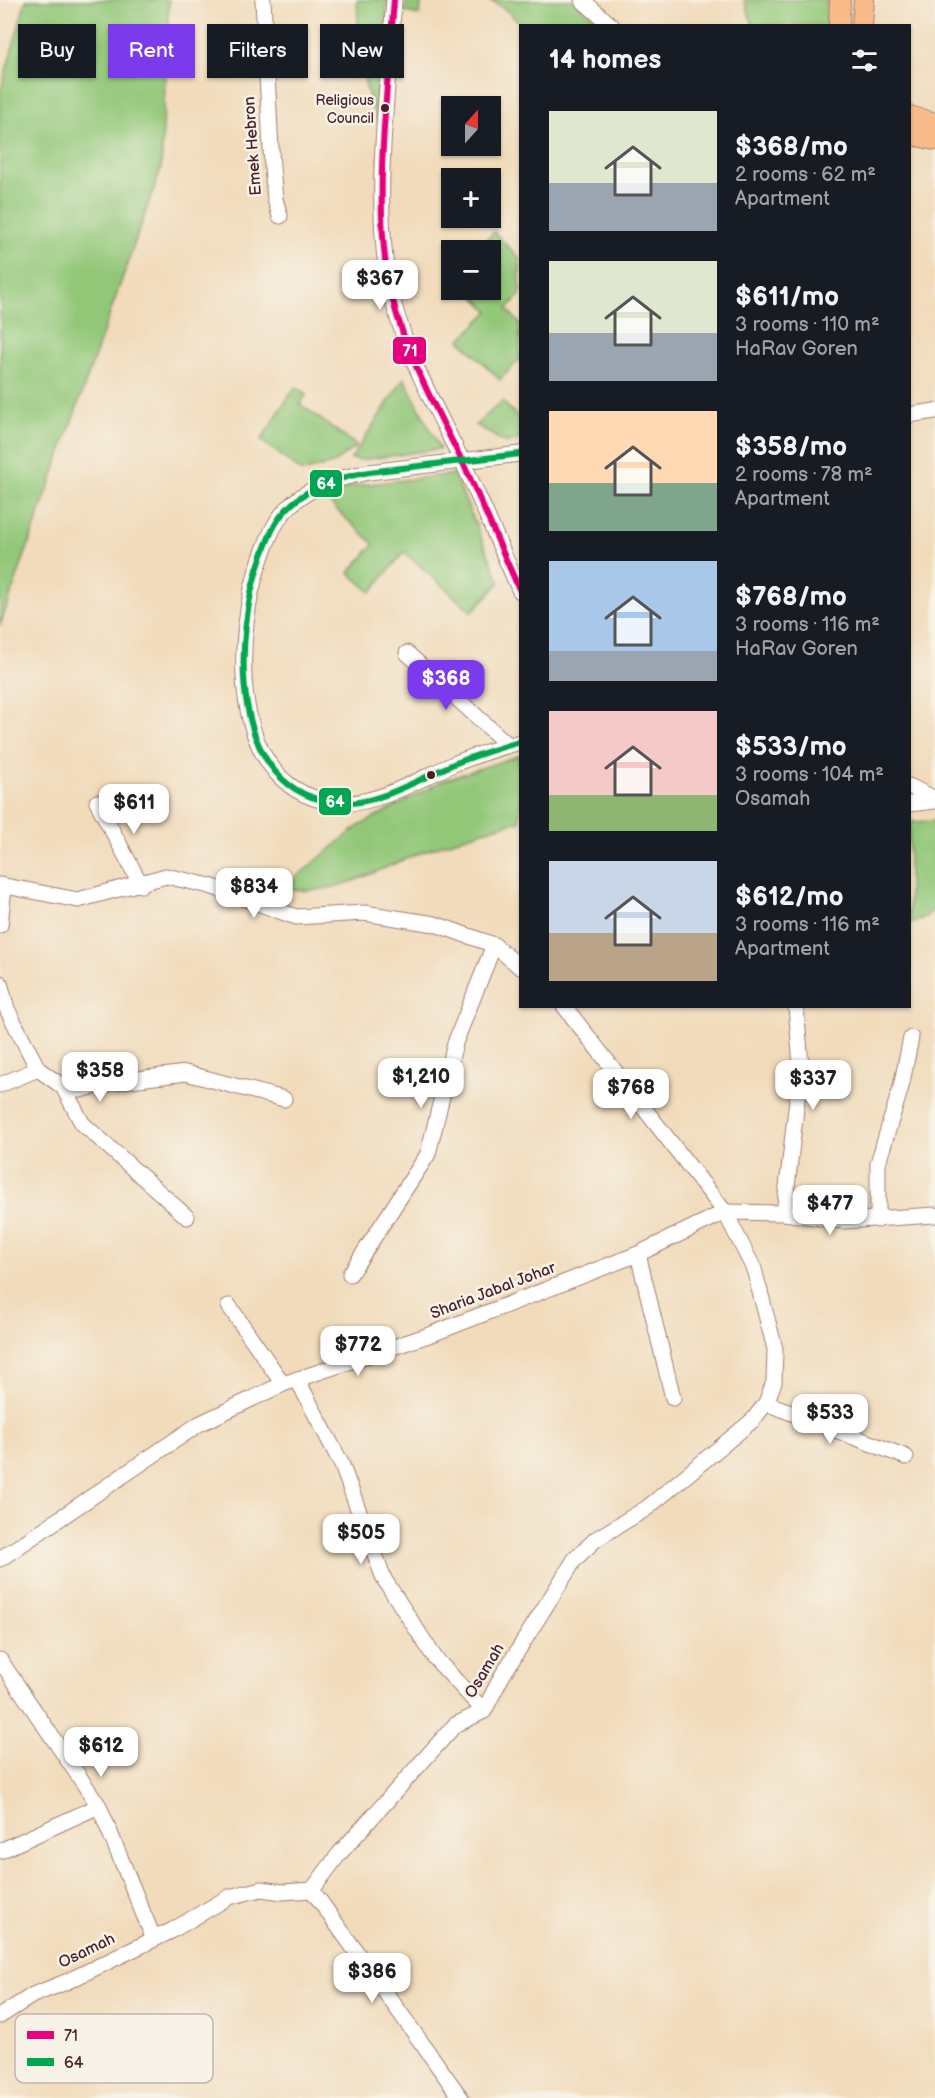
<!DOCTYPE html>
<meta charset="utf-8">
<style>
body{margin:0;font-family:"Balsamiq Sans",sans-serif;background:#242831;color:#f1f3f6;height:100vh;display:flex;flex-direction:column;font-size:22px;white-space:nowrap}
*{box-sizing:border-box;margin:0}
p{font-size:20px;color:#9ea1a6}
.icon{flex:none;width:33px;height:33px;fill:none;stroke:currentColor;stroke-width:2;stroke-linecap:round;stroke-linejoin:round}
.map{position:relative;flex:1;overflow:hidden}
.panel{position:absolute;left:519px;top:24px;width:392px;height:984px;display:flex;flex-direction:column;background:#171b24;border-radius:0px;box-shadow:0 2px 4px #0004}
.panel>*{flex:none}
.banner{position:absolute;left:18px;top:24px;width:411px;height:54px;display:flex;gap:12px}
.needle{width:39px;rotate:21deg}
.fabs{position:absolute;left:441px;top:96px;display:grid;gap:12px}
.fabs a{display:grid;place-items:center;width:60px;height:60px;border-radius:0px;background:#171b24;box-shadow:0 2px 4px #0004;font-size:30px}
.price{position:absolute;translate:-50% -51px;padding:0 14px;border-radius:12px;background:#fff;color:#222;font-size:20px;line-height:39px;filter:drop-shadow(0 2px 3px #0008)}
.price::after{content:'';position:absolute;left:50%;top:36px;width:18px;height:14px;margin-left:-9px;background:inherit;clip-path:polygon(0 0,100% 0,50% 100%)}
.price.on{background:#7c3aed;color:#fff}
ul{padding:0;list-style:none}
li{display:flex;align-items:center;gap:18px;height:150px;padding:0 30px}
li span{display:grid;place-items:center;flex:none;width:168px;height:120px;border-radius:0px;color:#555}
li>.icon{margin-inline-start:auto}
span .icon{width:72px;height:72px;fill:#fffc;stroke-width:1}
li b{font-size:26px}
h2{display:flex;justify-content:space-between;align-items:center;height:72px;padding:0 30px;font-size:26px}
.pill{padding:0 21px;border-radius:0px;background:#171b24;box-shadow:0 2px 4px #0004;font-size:21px;line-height:54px}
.pill.on{background:#7c3aed;color:#fff}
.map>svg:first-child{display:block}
</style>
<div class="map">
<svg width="935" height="2098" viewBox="0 0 935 2098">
<rect width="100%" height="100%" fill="#f7f3e8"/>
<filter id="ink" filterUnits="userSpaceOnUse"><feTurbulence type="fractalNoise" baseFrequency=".0167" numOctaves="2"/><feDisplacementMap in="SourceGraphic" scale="12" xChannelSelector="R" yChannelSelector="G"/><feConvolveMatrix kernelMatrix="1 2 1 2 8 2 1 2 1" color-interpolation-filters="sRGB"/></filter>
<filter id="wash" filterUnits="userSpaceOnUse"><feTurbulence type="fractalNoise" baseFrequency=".008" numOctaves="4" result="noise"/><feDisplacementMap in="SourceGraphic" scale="24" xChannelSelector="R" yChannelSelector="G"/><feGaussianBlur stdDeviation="1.35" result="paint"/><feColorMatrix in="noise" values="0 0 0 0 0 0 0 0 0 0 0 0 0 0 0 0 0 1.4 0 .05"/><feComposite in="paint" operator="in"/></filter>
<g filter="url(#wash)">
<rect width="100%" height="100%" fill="#f1dbbb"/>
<!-- green -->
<g fill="#92c778" stroke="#6e7352" stroke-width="1.5">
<polygon points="26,0 169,0 161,168 0,626 0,92"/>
<path d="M 357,0 L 387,0 L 380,125 C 360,87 359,42 357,0 Z"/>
<polygon points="406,0 422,0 419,15 405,12"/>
<polygon points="489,0 573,0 594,17 587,25 522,25 505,9"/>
<polygon points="744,0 827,0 827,25 753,25"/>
<polygon points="494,232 520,259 520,295 507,309 520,324 520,359 500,380 460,340 489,311 468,290 490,290 490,250 476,250"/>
<polygon points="404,378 440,449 362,460 351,459"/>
<polygon points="295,387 307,394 300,404 357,446 332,464 302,472 261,440"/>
<polygon points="502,401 520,419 520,439 505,443 476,425"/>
<polygon points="454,474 500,582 472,612 404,552 371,592 349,573 374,544 324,498 353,486"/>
<path d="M 520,755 L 520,821 C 485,829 449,842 415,855 C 371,872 331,899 283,888 L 357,827 L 442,781 Z"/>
<polygon points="935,821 935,909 924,918 909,923 909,822"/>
</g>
</g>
<g filter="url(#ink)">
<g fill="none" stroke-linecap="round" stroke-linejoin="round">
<defs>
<g id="minor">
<polyline points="263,0 272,167 275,199 280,216"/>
<path d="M 394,0 C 388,84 374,191 387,273 C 398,341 433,402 463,463 C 483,505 501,549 520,591"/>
<polyline points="582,0 612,26"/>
<polyline points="909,415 935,411"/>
<path d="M 520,454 L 369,472 C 338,478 307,486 285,511 C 273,524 268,540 262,555 C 233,632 225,796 341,803 C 376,806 423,777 456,763 C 477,755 498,748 520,742"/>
<polyline points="407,653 508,745"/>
<polyline points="909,786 935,799"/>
<polyline points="97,802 141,885"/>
<polyline points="909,804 935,801"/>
<polyline points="0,885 78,900 166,876 210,886 296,917 364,913 435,924 494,945 520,967"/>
<polyline points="0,925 4,887"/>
<polyline points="0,983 7,1009 38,1069 63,1087 80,1090 115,1082 186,1073 284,1099"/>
<polyline points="0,1085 38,1069"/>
<polyline points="63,1087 82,1123 187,1217"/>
<polyline points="784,1213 801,1065 796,1006"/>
<polyline points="878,1220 878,1163 901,1087 911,1038"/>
<polyline points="638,1254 673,1398"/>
<polyline points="350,1274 428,1154 455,1043 494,945"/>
<polyline points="229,1306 283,1384"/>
<polyline points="297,1379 341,1463 384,1579 435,1658 484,1711"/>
<polyline points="766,1403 906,1457"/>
<polyline points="0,1559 199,1424 283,1384 432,1334 638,1254 725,1212 784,1213 843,1221 935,1215"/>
<polyline points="0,1660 99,1806 153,1937 162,1934"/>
<polyline points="0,1851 99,1806"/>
<polyline points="312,1890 461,2098"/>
<polyline points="0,2016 33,1995 66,1982 171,1931 229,1897 261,1889 283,1892 312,1890 339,1854 455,1725 484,1711 502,1676 575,1559 596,1539 647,1508 753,1420 766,1403 774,1382 775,1349 754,1269 725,1212 564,1006"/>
</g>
<g id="major">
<polyline points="839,26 840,0"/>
<polyline points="862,26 864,0"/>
<polyline points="909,116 935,123"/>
<polyline points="909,134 935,140"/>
</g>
</defs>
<!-- minor casing -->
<use href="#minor" stroke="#9e7d73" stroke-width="17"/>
<!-- major casing -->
<use href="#major" stroke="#9e7d73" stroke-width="22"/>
<!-- minor -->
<use href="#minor" stroke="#fff" stroke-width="15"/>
<!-- major -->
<use href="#major" stroke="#fabb8b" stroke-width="20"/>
<defs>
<path id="bus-1" d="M 394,0 C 388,84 374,191 387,273 C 398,341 433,402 463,463 C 483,505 501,549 520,591"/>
<path id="bus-2" d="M 520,454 L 369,472 C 338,478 307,486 285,511 C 273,524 268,540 262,555 C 233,632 225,796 341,803 C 376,806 423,777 456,763 C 477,755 498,748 520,742"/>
</defs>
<!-- bus-1 casing -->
<use href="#bus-1" stroke="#f7f3e8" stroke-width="10"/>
<!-- bus-2 casing -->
<use href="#bus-2" stroke="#f7f3e8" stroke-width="10"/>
<!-- bus-1 -->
<use href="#bus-1" stroke="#e5007d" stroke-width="6"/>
<!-- bus-2 -->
<use href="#bus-2" stroke="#00a651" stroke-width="6"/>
</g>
</g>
<!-- markers -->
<g fill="#4a1f2b" stroke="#f7f3e8" stroke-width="2">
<circle cx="385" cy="108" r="5"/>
<circle cx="431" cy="775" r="5"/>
</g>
<g text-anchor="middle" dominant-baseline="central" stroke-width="5" stroke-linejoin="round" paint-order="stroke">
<!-- bus labels -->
<g font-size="14" fill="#4a1f2b" stroke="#f7f3e8" text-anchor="end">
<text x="374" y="100">Religious<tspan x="374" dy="18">Council</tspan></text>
</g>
<!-- street labels -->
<g font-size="16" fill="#4a1f2b" stroke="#f7f3e8">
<text transform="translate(253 146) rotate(-94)">Emek Hebron</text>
<text transform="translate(493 1291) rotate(-21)">Sharia Jabal Johar</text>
<text transform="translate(485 1671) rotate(-59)">Osamah</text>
<text transform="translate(87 1951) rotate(-26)">Osamah</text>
</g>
</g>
<!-- legend -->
<rect x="15" y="2014" width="198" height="69" rx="9" fill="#f7f3e8" stroke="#c3b3af" stroke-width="1.5"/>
<rect x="27" y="2031" width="27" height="8" fill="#e5007d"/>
<rect x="27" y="2058" width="27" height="8" fill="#00a651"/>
<g font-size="16" fill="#4a1f2b">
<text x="64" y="2041">71</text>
<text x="64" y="2068">64</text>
</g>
<g stroke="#f7f3e8" stroke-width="2">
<rect x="392" y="336" width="35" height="29" rx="6" fill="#e5007d"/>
<rect x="309" y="469" width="34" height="29" rx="6" fill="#00a651"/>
<rect x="318" y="787" width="34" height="29" rx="6" fill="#00a651"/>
</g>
<g font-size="16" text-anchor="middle" font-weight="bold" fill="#fff">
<text x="410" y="356">71</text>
<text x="326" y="489">64</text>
<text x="335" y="807">64</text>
</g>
</svg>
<div class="fabs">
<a><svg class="needle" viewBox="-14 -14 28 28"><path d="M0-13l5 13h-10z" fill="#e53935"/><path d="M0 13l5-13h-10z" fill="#9ea1a6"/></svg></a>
<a>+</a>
<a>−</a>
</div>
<b class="price" style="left:380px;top:311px">$367</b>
<b class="price on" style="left:446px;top:711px">$368</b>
<b class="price" style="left:134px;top:835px">$611</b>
<b class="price" style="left:254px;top:919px">$834</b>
<b class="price" style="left:100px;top:1103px">$358</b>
<b class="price" style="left:421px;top:1109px">$1,210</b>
<b class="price" style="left:813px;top:1111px">$337</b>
<b class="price" style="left:631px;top:1120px">$768</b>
<b class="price" style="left:830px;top:1236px">$477</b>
<b class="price" style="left:358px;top:1377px">$772</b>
<b class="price" style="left:830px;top:1445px">$533</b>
<b class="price" style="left:361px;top:1565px">$505</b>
<b class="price" style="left:101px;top:1778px">$612</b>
<b class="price" style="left:372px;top:2004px">$386</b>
<div class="banner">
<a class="pill">Buy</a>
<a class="pill on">Rent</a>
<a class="pill">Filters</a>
<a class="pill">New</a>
</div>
<section class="panel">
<h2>14 homes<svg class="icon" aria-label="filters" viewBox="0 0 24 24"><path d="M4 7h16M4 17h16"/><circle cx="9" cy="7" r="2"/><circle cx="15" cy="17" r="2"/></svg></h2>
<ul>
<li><span style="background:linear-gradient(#dfe7d0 60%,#9aa5b1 0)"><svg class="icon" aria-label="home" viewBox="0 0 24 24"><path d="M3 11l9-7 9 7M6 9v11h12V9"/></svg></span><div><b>$368/mo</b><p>2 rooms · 62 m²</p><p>Apartment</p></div></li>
<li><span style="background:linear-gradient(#dfe7d0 60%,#9aa5b1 0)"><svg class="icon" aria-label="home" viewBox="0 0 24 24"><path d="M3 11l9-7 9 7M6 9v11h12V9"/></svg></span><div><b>$611/mo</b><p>3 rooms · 110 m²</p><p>HaRav Goren</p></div></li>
<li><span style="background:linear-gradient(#ffd9b3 60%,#7fa58c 0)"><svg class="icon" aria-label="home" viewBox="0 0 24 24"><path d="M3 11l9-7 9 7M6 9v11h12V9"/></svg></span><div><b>$358/mo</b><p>2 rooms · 78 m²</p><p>Apartment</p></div></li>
<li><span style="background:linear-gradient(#a9c7e8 75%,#9aa5b1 0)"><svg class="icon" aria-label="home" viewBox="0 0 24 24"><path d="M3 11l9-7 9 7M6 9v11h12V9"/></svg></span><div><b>$768/mo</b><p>3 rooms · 116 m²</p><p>HaRav Goren</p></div></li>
<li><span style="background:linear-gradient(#f6c9c9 70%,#8fb573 0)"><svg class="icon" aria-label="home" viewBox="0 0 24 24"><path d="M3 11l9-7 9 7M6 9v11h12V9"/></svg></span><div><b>$533/mo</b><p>3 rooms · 104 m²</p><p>Osamah</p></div></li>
<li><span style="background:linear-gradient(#c9d6e8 60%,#b9a48a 0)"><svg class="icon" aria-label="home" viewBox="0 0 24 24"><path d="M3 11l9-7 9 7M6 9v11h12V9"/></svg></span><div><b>$612/mo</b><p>3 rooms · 116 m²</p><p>Apartment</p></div></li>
</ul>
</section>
</div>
